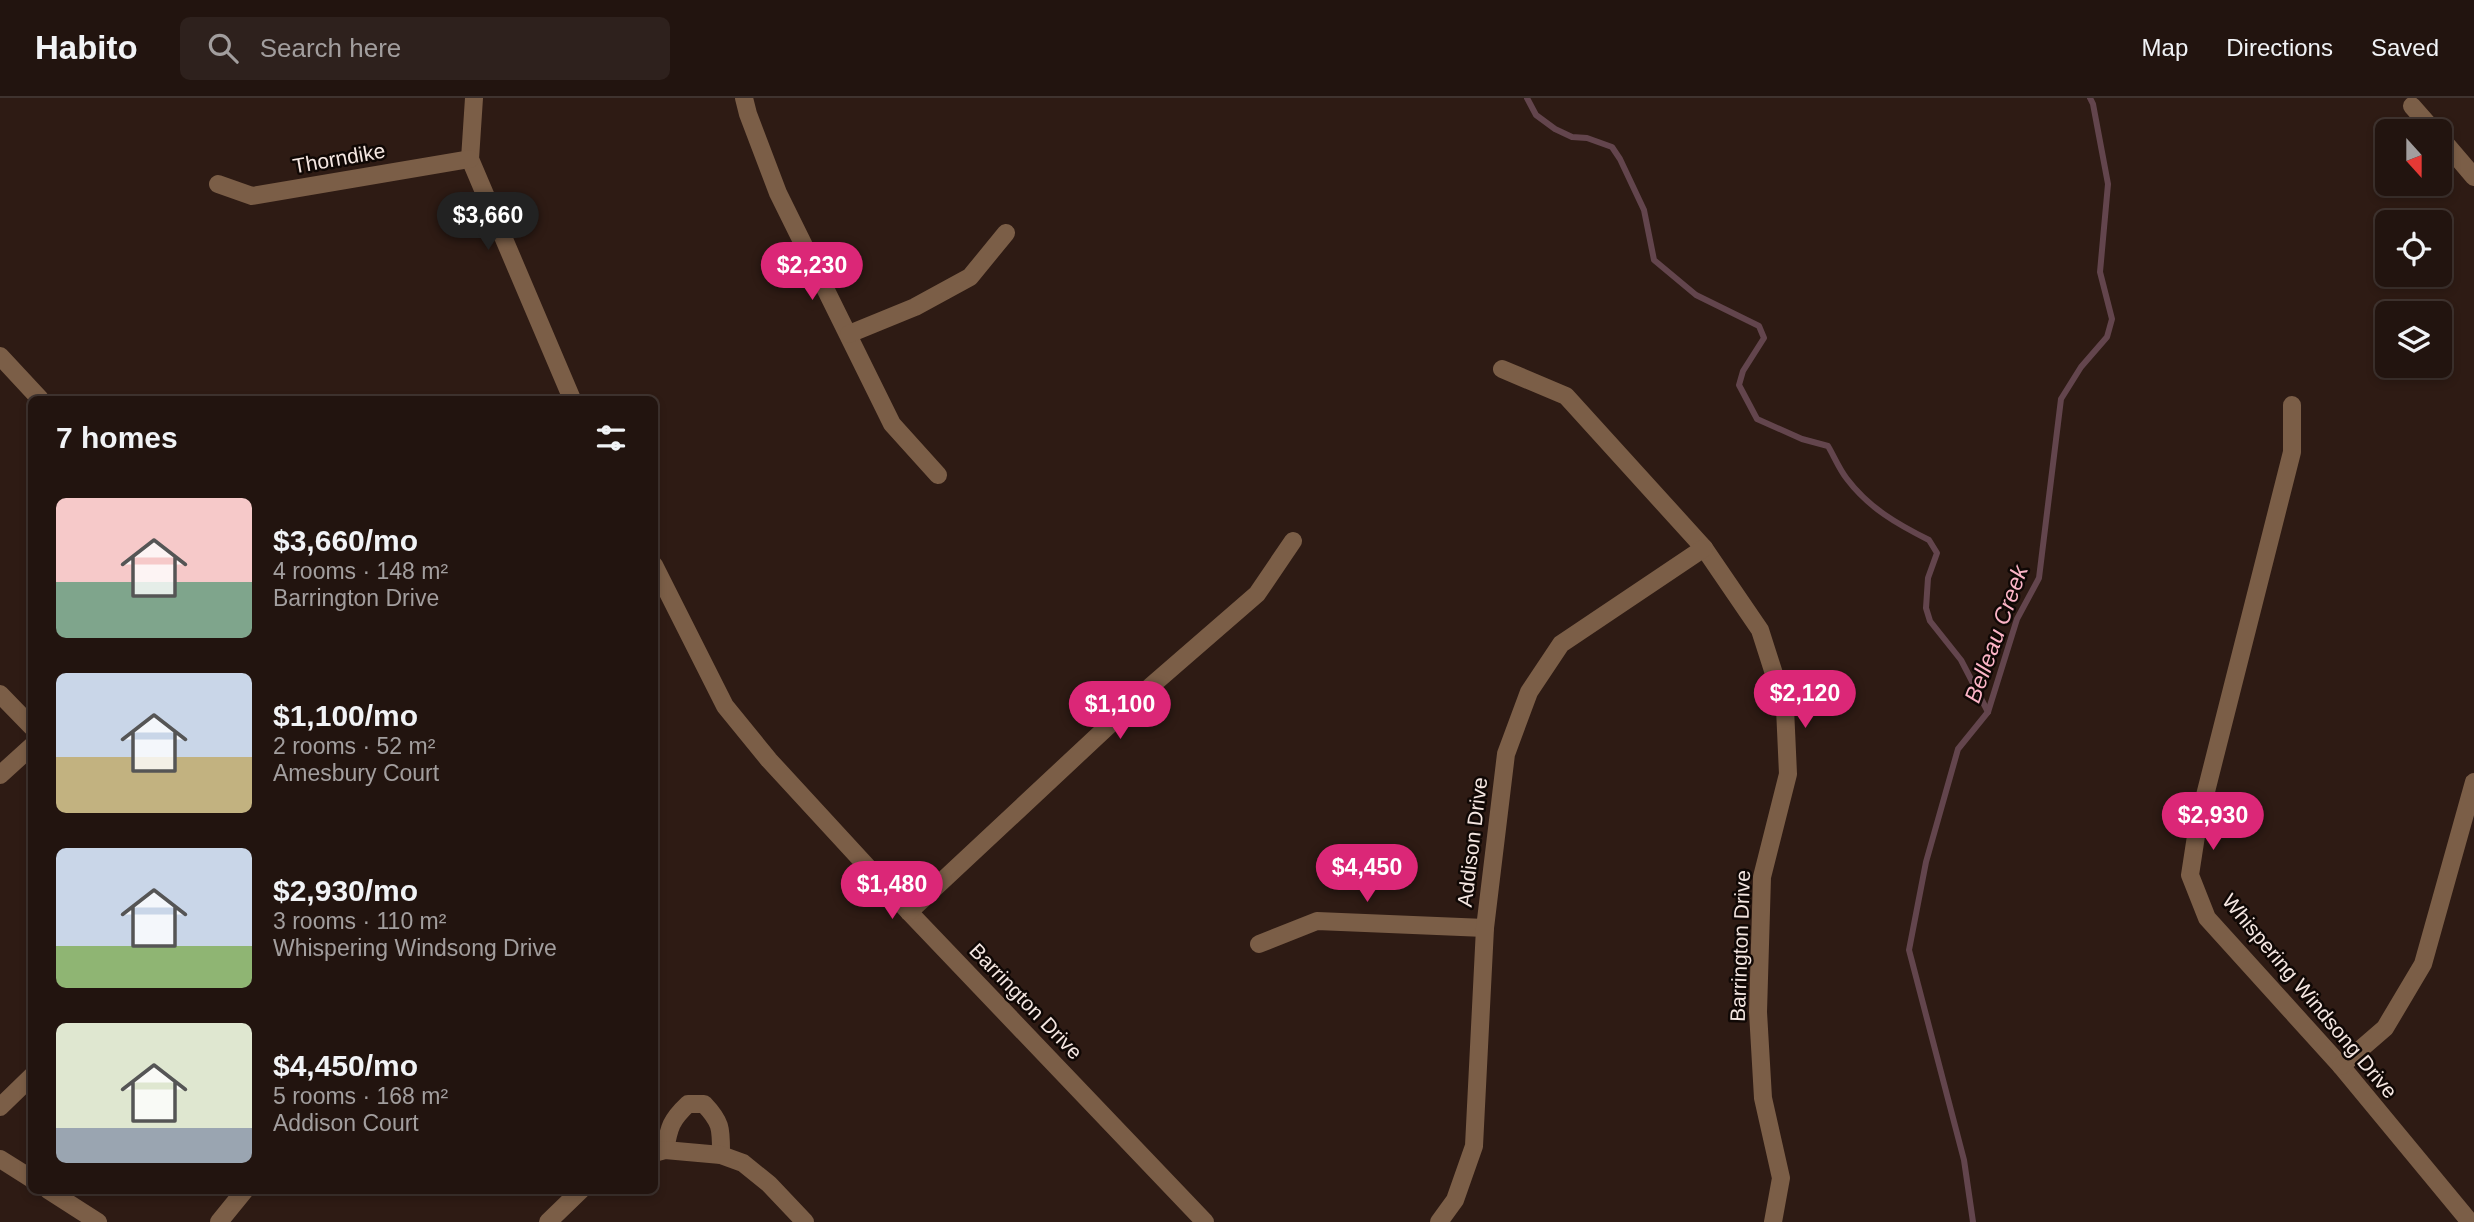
<!DOCTYPE html>
<meta charset="utf-8">
<style>
body{margin:0;font-family:Arial,sans-serif;background:#2e211d;color:#f1f3f6;height:100vh;display:flex;flex-direction:column;font-size:26px;white-space:nowrap}
*{box-sizing:border-box;margin:0}
p{font-size:23px;color:#a29e9e}
.icon{flex:none;width:38px;height:38px;fill:none;stroke:currentColor;stroke-width:2;stroke-linecap:round;stroke-linejoin:round}
.map{position:relative;flex:1;overflow:hidden}
.side{position:absolute;left:28px;top:298px;width:630px;height:798px;display:flex;flex-direction:column;background:#22140f;border-radius:10px;box-shadow:0 4px 10px #0003,0 0 0 2px #3f332f}
.side>*{flex:none}
.needle{width:46px;rotate:159deg}
.controls{position:absolute;left:2375px;top:21px;display:grid;gap:14px}
.controls a{display:grid;place-items:center;width:77px;height:77px;border-radius:10px;background:#22140f;box-shadow:0 4px 10px #0003,0 0 0 2px #3f332f;font-size:35px}
.price{position:absolute;translate:-50% -60px;padding:0 16px;border-radius:24px;background:#db2777;color:#fff;font-size:23px;line-height:46px;filter:drop-shadow(0 2px 4px #0008)}
.price::after{content:'';position:absolute;left:50%;top:42px;width:21px;height:16px;margin-left:-10px;background:inherit;clip-path:polygon(0 0,100% 0,50% 100%)}
.price.selected{background:#222;color:#fff}
ul{padding:0;list-style:none}
li{display:flex;align-items:center;gap:21px;height:175px;padding:0 28px}
li span{display:grid;place-items:center;flex:none;width:196px;height:140px;border-radius:10px;color:#555}
li>.icon{margin-inline-start:auto}
span .icon{width:84px;height:84px;fill:#fffc;stroke-width:1}
li b{font-size:30px}
h2{display:flex;justify-content:space-between;align-items:center;height:84px;padding:0 28px;font-size:30px}
header{display:flex;align-items:center;gap:42px;box-sizing:border-box;height:98px;padding:0 35px;background:#22140f;border-bottom:2px solid #3f332f}
header strong{font-size:33px}
nav{display:flex;gap:38px;margin-inline-start:auto;font-size:24px}
.search{width:490px;height:63px;background:#2e211d;display:flex;align-items:center;gap:18px;box-sizing:border-box;padding:0 24px;border-radius:10px;color:#a29e9e;font-size:26px}
.map>svg:first-child{display:block}
</style>
<header>
<strong>Habito</strong>
<div class="search"><svg class="icon" aria-label="search" viewBox="0 0 24 24"><circle cx="10" cy="10" r="6"/><path d="M15 15l6 6"/></svg>Search here</div>
<nav><a>Map</a><a>Directions</a><a>Saved</a></nav>
</header>
<div class="map">
<svg width="2474" height="1124" viewBox="0 0 2474 1124">
<rect width="100%" height="100%" fill="#2e1b14"/>
<g fill="none" stroke-linecap="round" stroke-linejoin="round">
<!-- stream -->
<g stroke="#63454d" stroke-width="6">
<path d="M 1527,0 L 1536,17 L 1555,31 L 1572,39 L 1587,40 L 1612,49 L 1620,61 L 1644,112 L 1654,162 L 1696,197 L 1759,228 L 1764,240 L 1743,273 L 1739,287 L 1757,321 L 1802,341 L 1828,348 C 1834,358 1839,371 1847,381 C 1869,410 1897,426 1929,442 L 1937,455 L 1928,480 L 1926,510 L 1930,523 L 1961,562 L 1988,614"/>
<polyline points="1973,1124 1964,1062 1909,852 1926,764 1958,651 1988,614 2017,521 2039,480 2061,301 2081,269 2107,239 2112,221 2100,174 2108,86 2093,6 2090,0"/>
</g>
<!-- minor -->
<g stroke="#7b5e47" stroke-width="18">
<polyline points="474,0 470,61 572,301"/>
<polyline points="744,0 748,16 778,95 892,326 938,377"/>
<polyline points="2412,8 2434,33"/>
<polyline points="2440,39 2474,79"/>
<polyline points="218,86 252,98 470,61"/>
<polyline points="849,236 915,209 970,179 1006,135"/>
<polyline points="0,258 40,301"/>
<polyline points="1502,271 1566,298 1704,450 1760,532 1785,610 1788,676 1762,779 1758,914 1763,1000 1781,1080 1773,1124"/>
<polyline points="2292,307 2292,354 2198,725 2190,777 2207,820 2341,968 2470,1124"/>
<polyline points="654,467 725,608 769,662 909,814 1205,1124"/>
<polyline points="0,596 32,629"/>
<polyline points="0,677 32,648"/>
<polyline points="909,814 1151,588 1257,496 1293,443"/>
<polyline points="1259,846 1317,823 1485,830"/>
<polyline points="2341,968 2385,930 2423,866 2474,684"/>
<polyline points="0,1009 32,978"/>
<path d="M 665,1052 C 669,1029 671,1022 688,1006 L 704,1006 C 722,1025 721,1031 721,1057"/>
<polyline points="654,1055 665,1052 721,1057 743,1065 769,1086 805,1124"/>
<polyline points="0,1061 32,1081"/>
<polyline points="48,1092 98,1124"/>
<polyline points="219,1124 245,1092"/>
<polyline points="548,1124 581,1092"/>
<polyline points="1439,1124 1455,1102 1474,1048 1485,830 1506,656 1529,594 1561,546 1704,450"/>
</g>
</g>
<g text-anchor="middle" dominant-baseline="central" stroke-width="5" stroke-linejoin="round" paint-order="stroke">
<!-- street labels -->
<g font-size="21" fill="#f4e6e1" stroke="#100805">
<text transform="translate(339 60) rotate(-10)">Thorndike</text>
<text transform="translate(1472 744) rotate(-83)">Addison Drive</text>
<text transform="translate(1740 848) rotate(-88)">Barrington Drive</text>
<text transform="translate(2310 898) rotate(50)">Whispering Windsong Drive</text>
<text transform="translate(1026 903) rotate(46)">Barrington Drive</text>
</g>
<!-- water labels -->
<g font-size="23" font-style="italic" fill="#fdb5c7" stroke="#100805">
<text transform="translate(1996 536) rotate(-70)">Belleau Creek</text>
</g>
</g>
</svg>
<div class="controls">
<a><svg class="needle" viewBox="-14 -14 28 28"><path d="M0-13l5 13h-10z" fill="#e53935"/><path d="M0 13l5-13h-10z" fill="#a29e9e"/></svg></a>
<a><svg class="icon" aria-label="locate" viewBox="0 0 24 24"><circle cx="12" cy="12" r="6"/><path d="M12 2v4M12 18v4M2 12h4M18 12h4"/></svg></a>
<a><svg class="icon" aria-label="layers" viewBox="0 0 24 24"><path d="M12 4l9 5-9 5-9-5zM3 14l9 5 9-5"/></svg></a>
</div>
<b class="price selected" style="left:488px;top:154px">$3,660</b>
<b class="price" style="left:812px;top:204px">$2,230</b>
<b class="price" style="left:1805px;top:632px">$2,120</b>
<b class="price" style="left:1120px;top:643px">$1,100</b>
<b class="price" style="left:2213px;top:754px">$2,930</b>
<b class="price" style="left:1367px;top:806px">$4,450</b>
<b class="price" style="left:892px;top:823px">$1,480</b>
<section class="side">
<h2>7 homes<svg class="icon" aria-label="filters" viewBox="0 0 24 24"><path d="M4 7h16M4 17h16"/><circle cx="9" cy="7" r="2"/><circle cx="15" cy="17" r="2"/></svg></h2>
<ul>
<li><span style="background:linear-gradient(#f6c9c9 60%,#7fa58c 0)"><svg class="icon" aria-label="home" viewBox="0 0 24 24"><path d="M3 11l9-7 9 7M6 9v11h12V9"/></svg></span><div><b>$3,660/mo</b><p>4 rooms · 148 m²</p><p>Barrington Drive</p></div></li>
<li><span style="background:linear-gradient(#c9d6e8 60%,#c2b280 0)"><svg class="icon" aria-label="home" viewBox="0 0 24 24"><path d="M3 11l9-7 9 7M6 9v11h12V9"/></svg></span><div><b>$1,100/mo</b><p>2 rooms · 52 m²</p><p>Amesbury Court</p></div></li>
<li><span style="background:linear-gradient(#c9d6e8 70%,#8fb573 0)"><svg class="icon" aria-label="home" viewBox="0 0 24 24"><path d="M3 11l9-7 9 7M6 9v11h12V9"/></svg></span><div><b>$2,930/mo</b><p>3 rooms · 110 m²</p><p>Whispering Windsong Drive</p></div></li>
<li><span style="background:linear-gradient(#dfe7d0 75%,#9aa5b1 0)"><svg class="icon" aria-label="home" viewBox="0 0 24 24"><path d="M3 11l9-7 9 7M6 9v11h12V9"/></svg></span><div><b>$4,450/mo</b><p>5 rooms · 168 m²</p><p>Addison Court</p></div></li>
</ul>
</section>
</div>
